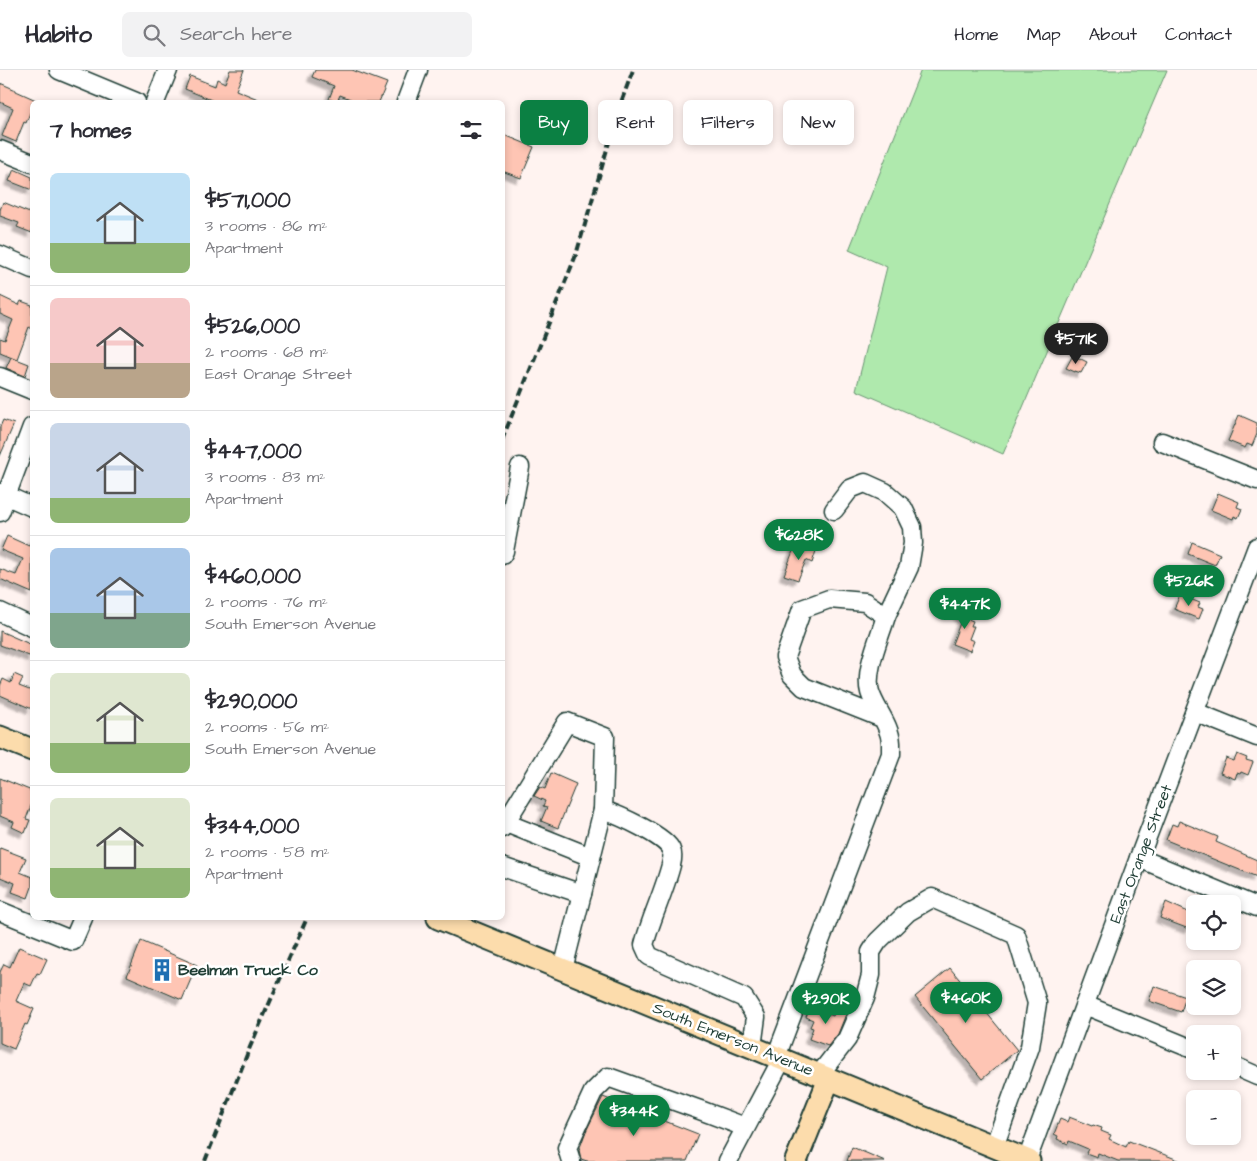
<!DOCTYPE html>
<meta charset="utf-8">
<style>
body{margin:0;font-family:"Architects Daughter",sans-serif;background:#f2f2f3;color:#2b2b33;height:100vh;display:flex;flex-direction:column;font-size:19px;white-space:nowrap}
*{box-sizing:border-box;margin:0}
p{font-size:16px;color:#7c7c81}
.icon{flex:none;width:28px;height:28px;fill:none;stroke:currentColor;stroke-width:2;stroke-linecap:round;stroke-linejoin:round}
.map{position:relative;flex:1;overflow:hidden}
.details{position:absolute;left:30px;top:30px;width:475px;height:820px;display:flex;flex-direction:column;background:#fff;border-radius:8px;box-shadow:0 2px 8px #0003}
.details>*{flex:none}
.guide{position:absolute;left:520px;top:30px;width:475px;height:45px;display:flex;gap:10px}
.tools{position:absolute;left:1186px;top:825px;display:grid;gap:10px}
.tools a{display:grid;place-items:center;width:55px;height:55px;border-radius:8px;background:#fff;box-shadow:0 2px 8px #0003;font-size:25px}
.price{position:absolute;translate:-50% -42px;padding:0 11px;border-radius:18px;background:#0b8043;color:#fff;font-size:16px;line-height:32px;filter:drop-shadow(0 1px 2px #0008)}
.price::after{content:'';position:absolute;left:50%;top:30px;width:15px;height:11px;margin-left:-8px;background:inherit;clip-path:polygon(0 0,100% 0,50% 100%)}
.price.current{background:#222;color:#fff}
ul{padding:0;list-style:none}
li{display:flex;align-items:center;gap:15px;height:125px;padding:0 20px}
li+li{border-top:1px solid #e1e1e2}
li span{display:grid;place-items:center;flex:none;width:140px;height:100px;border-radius:8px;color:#555}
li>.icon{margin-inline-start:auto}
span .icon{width:60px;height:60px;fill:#fffc;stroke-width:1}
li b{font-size:21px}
h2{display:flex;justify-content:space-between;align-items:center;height:60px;padding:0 20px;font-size:21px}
.tag{padding:0 18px;border-radius:8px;background:#fff;box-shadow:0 2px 8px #0003;font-size:18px;line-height:45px}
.tag.current{background:#0b8043;color:#fff}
header{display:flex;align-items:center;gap:30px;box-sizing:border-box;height:70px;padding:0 25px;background:#fff;border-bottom:1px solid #e1e1e2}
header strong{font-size:24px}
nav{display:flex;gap:28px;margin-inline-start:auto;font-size:18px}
.search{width:350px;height:45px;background:#f2f2f3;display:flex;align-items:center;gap:12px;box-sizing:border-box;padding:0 18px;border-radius:8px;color:#7c7c81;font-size:19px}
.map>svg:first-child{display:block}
</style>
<header>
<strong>Habito</strong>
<div class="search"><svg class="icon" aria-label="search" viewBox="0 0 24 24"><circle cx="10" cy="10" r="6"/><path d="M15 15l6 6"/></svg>Search here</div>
<nav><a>Home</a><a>Map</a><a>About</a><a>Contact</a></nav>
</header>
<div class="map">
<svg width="1257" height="1091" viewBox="0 0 1257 1091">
<defs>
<filter id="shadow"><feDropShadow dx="-4.5" dy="4.5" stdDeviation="1" flood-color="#0004"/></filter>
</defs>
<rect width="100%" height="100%" fill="#fff3f0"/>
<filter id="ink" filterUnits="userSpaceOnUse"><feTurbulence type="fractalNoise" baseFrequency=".02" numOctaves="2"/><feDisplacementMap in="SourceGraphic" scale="10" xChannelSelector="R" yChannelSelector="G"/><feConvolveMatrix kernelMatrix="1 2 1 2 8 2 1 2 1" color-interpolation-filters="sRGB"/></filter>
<g filter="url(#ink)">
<!-- green -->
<polygon fill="#afe9ad" stroke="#679370" points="921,0 1167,0 1003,384 856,320 887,197 849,180"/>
<!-- building -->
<g fill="#fec5b4" stroke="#1f3d34" filter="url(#shadow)">
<polygon points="230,0 244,0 236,20 265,32 216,32 185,19 190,6 215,16 217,9 225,13"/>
<polygon points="315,0 352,0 387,13 379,32 358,32 340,25 337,32 329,29 334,16 312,7"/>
<polygon points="0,13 16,20 16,21 36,30 34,32 32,32 32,38 26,53 24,52 16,72 2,66 13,38 0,32"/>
<polygon points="502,64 534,77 521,108 502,101"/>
<polygon points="14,99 32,107 32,120 9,111"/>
<polygon points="3,132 32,144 32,163 17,157 19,153 0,146 0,140"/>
<polygon points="0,226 19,235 21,231 32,235 32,259 29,257 17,289 0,282 0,268 5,270 13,250 0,244"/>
<polygon points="1073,285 1087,292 1081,303 1075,301 1075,302 1066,298"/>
<polygon points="11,287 29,294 25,306 6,298"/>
<polygon points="1239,345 1257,353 1257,364 1252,376 1247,374 1245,378 1228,371"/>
<polygon points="3,350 14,354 0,386 0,357"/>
<polygon points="1218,423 1239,432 1237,437 1242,439 1238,448 1234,446 1233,449 1211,440"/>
<polygon points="7,466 29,476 32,467 32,523 0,509 0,499 16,505 23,489 1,480"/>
<polygon points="1192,472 1220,484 1215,495 1188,484"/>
<polygon points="796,473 816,481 812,493 806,490 798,510 784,505"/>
<polygon points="1180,525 1200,533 1198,537 1203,539 1199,549 1174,539"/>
<polygon points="964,535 973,538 968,549 973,551 971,556 974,556 969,569 974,571 970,581 952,574 962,548 958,547"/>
<polygon points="0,561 32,575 32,587 0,575"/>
<polygon points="14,604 23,608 19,616 32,621 32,639 0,625 0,616 3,609 11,613"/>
<polygon points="1237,684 1247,688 1246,690 1253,692 1248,705 1241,702 1240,704 1237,703 1235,709 1220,703 1226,688 1234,691"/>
<polygon points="551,703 576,714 558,758 541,751 547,737 543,736 545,731 534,726 540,717 545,719"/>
<polygon points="0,708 32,721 32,733 26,749 30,750 25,763 12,757 14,752 0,746"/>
<polygon points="1179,751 1218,767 1216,772 1257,790 1257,807 1166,770 1172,754 1177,756"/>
<polygon points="0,778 26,788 20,802 32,807 32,817 28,828 12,822 15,813 0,807"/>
<polygon points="1166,832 1195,845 1189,859 1160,848"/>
<polygon points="141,871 197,895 182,930 127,906"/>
<polygon points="19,877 47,889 40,904 37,903 31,916 24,913 16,931 34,939 27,955 25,954 14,979 0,973 0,902 4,894 10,897"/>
<polygon points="950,898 1017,980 982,1009 915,927"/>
<polygon points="1154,916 1186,927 1181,942 1149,931"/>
<polygon points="838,935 848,939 838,964 828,976 809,969 813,958 810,957 813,950 806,947 810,937 833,946"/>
<polygon points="603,1027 698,1064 687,1091 587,1091 581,1089 579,1080 586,1061"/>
<polygon points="1069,1047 1092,1056 1093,1055 1102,1058 1101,1061 1111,1065 1109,1069 1126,1077 1129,1071 1181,1091 1118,1091 1098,1083 1097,1087 1086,1083 1088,1079 1069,1071 1068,1074 1057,1069 1058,1066 1054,1064 1060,1049 1067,1052"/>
<polygon points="852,1077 885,1091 847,1091"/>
</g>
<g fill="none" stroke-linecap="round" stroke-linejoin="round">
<defs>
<g id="minor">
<polyline points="59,0 136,32"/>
<polyline points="155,32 168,0"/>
<polyline points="406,32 418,0"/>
<polyline points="0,80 32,93"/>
<polyline points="0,185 32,199"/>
<polyline points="0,307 32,320"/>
<polyline points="1162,372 1257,410"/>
<polyline points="0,423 32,437"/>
<polyline points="834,440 850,419 865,413 885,422 903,438 912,457 913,473 909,497 886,546"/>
<polyline points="0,442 32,357"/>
<polyline points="502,485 504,481 520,397"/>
<polyline points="0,542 32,557"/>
<polyline points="1195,642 1257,667"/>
<polyline points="506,753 591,787"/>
<path d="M 502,758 L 567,652 L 605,667 L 603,740 C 618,745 666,766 671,780 C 673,784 672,791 671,795 C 664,822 651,848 644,875 L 649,886 L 744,928 L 756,947 L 752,977"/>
<polyline points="1139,788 1257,837"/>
<polyline points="502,797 582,824"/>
<polyline points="0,841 73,871 83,848"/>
<polyline points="563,899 603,740"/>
<polyline points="1085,935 1195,980"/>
<path d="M 776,987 L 891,684 C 891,681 891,676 891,673 C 890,654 875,639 870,622 C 864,601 880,567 886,546 L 865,532 L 829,529 L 802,539 L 785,587 L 792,605 L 804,617 L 882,648"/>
<polyline points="1232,995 1257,1006"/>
<polyline points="819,1005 847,969 865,928 871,905 871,882 878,871 908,842 932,828 1016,865 1037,933 1030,977 994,1077"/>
<polyline points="1027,1090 1139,788 1257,477"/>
<polyline points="571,1091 567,1078 593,1022 608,1007 700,1040 745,1057"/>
<polyline points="728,1091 782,989"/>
</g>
<g id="major">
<polyline points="0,667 32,680"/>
<polyline points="438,848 1029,1091"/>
<polyline points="796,1091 829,1009"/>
</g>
</defs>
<!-- minor casing -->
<use href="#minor" stroke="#1f3d34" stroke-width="21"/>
<!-- major casing -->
<use href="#major" stroke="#1f3d34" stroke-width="25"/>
<!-- minor -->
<use href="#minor" stroke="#fff" stroke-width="18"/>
<!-- major -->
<use href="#major" stroke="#fcdcac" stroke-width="21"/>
<!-- rail -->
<g stroke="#1f3d34" stroke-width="4" stroke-dasharray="8 4" stroke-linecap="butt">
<polyline points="502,370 576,185 620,35 633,0"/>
<polyline points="205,1091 250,977 307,848"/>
</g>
</g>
</g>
<!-- icons -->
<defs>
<symbol id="building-bare" viewBox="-9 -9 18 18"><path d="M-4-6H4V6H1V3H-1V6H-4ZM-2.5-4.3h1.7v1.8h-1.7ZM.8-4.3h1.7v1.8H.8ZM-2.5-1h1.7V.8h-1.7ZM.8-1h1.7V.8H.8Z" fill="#1f6fb2" stroke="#fff" stroke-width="2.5" paint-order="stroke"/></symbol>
</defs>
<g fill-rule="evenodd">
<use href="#building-bare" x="146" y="884" width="32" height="32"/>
</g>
<g text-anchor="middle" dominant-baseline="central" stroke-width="5" stroke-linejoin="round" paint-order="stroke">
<!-- street labels -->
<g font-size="16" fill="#1f3d34" stroke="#fff">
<text transform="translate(1141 784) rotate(-69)">East Orange Street</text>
<text transform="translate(733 969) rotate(22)">South Emerson Avenue</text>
</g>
<!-- poi labels -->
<g font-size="16" font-weight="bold" fill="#1f3d34" stroke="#fff" text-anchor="start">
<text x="178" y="900">Beelman Truck Co</text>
</g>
</g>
</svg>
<div class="tools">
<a><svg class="icon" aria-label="locate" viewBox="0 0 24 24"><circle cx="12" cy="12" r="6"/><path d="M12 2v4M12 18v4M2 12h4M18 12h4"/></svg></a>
<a><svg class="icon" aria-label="layers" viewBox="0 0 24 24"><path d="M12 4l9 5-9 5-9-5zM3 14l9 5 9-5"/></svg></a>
<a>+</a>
<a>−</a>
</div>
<b class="price current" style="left:1076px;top:295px">$571K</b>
<b class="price" style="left:799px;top:491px">$628K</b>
<b class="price" style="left:1189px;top:537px">$526K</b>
<b class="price" style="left:965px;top:560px">$447K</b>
<b class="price" style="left:966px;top:954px">$460K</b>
<b class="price" style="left:826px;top:955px">$290K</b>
<b class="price" style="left:634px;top:1067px">$344K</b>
<div class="guide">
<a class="tag current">Buy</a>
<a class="tag">Rent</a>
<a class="tag">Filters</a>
<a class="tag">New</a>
</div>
<section class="details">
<h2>7 homes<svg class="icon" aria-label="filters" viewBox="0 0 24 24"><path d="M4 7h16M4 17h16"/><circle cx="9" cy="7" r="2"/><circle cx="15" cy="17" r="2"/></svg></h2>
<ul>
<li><span style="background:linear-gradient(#bfe0f5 70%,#8fb573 0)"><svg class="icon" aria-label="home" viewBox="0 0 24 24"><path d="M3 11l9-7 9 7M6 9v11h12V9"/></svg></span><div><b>$571,000</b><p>3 rooms · 86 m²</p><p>Apartment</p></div></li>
<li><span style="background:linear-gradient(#f6c9c9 65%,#b9a48a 0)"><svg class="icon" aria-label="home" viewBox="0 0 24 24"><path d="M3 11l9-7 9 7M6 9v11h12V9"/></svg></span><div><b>$526,000</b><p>2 rooms · 68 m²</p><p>East Orange Street</p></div></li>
<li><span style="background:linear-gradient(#c9d6e8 75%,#8fb573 0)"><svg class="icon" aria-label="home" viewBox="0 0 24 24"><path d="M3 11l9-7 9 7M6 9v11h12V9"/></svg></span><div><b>$447,000</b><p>3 rooms · 83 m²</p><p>Apartment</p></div></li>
<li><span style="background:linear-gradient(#a9c7e8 65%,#7fa58c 0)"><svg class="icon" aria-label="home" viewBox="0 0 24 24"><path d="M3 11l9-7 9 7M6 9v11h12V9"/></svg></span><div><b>$460,000</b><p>2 rooms · 76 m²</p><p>South Emerson Avenue</p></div></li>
<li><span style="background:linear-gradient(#dfe7d0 70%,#8fb573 0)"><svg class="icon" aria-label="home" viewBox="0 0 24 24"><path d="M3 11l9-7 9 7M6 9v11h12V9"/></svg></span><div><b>$290,000</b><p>2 rooms · 56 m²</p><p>South Emerson Avenue</p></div></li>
<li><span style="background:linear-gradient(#dfe7d0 70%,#8fb573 0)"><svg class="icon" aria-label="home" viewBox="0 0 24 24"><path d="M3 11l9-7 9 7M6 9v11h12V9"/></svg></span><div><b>$344,000</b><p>2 rooms · 58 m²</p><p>Apartment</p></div></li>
</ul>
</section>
</div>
